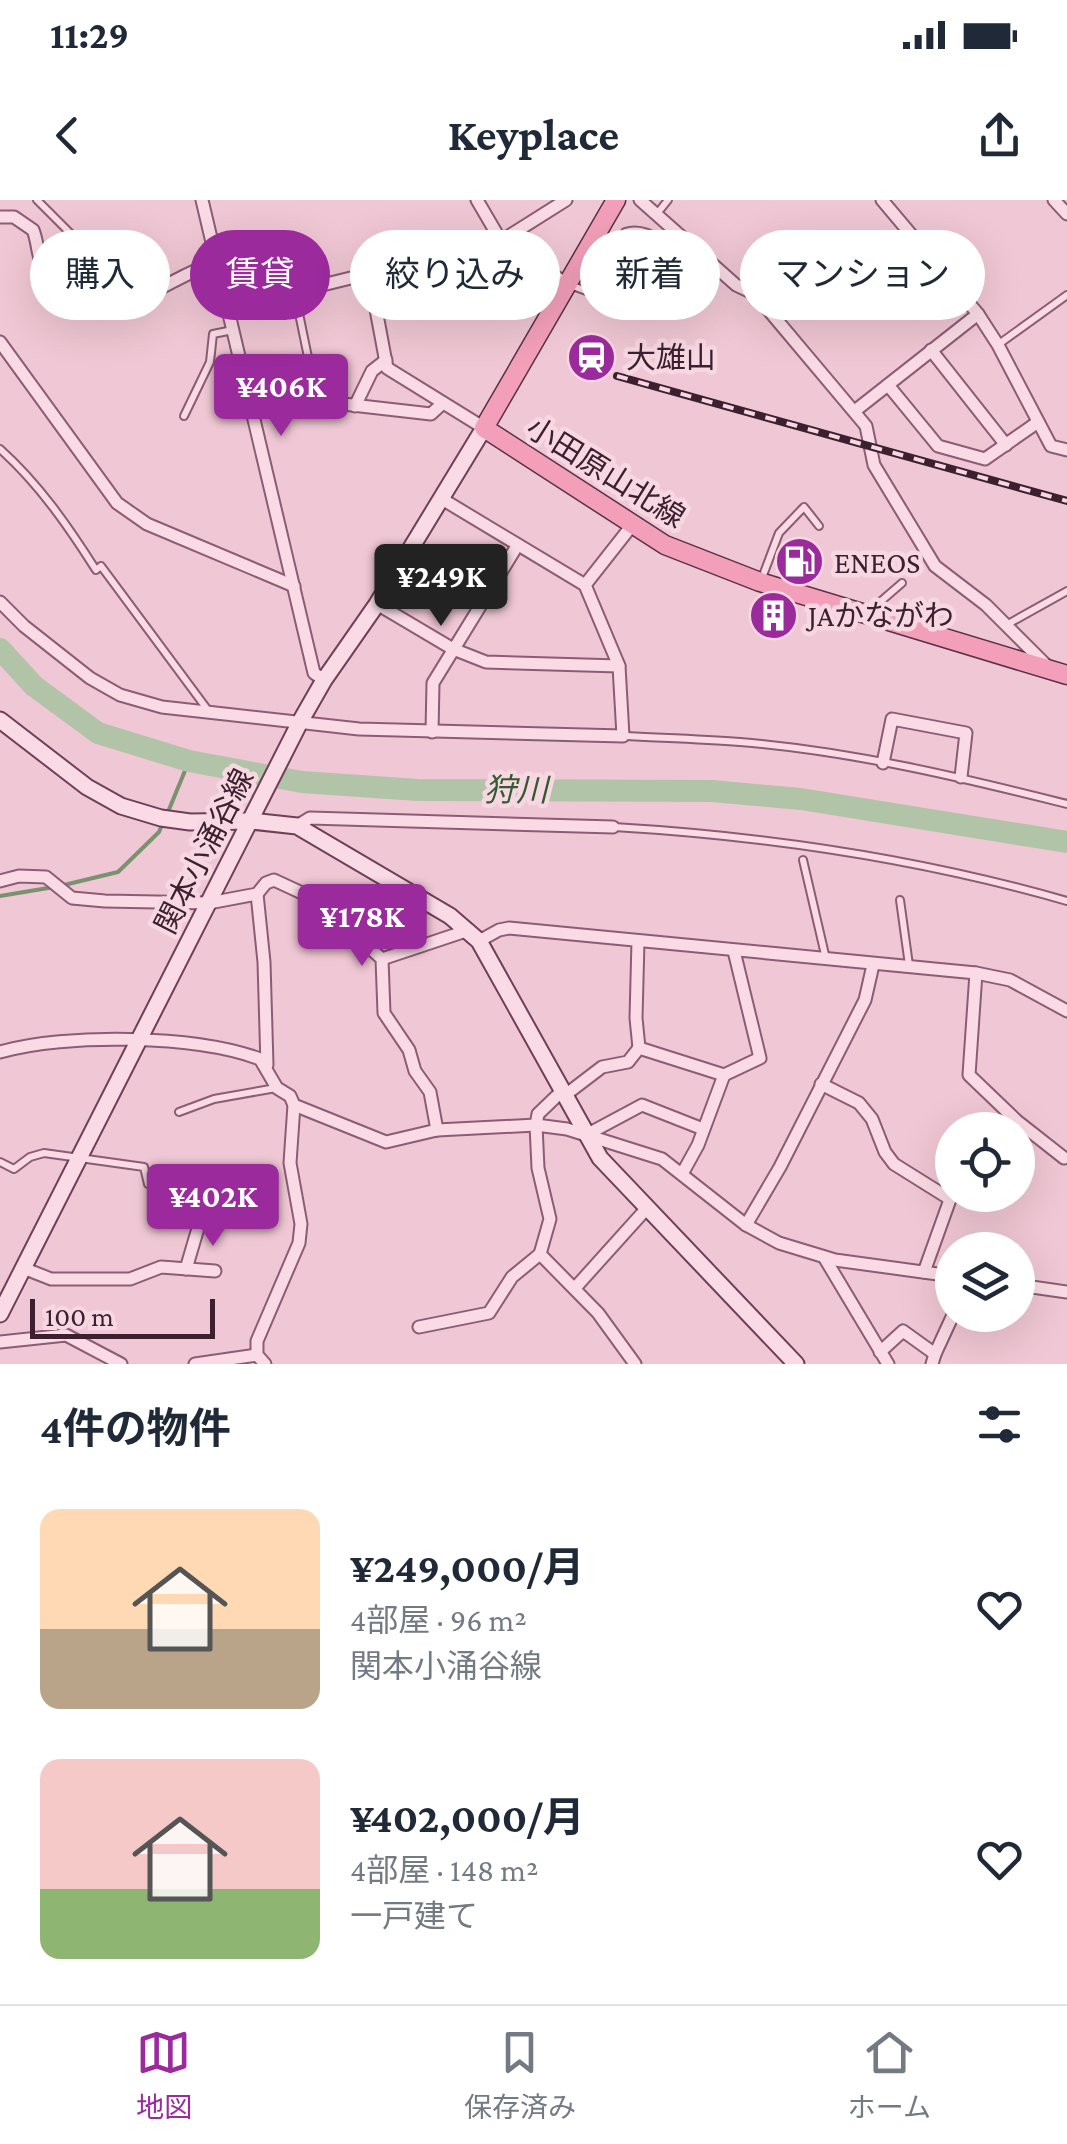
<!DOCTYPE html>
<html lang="ja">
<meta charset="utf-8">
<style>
body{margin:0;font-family:"Crimson Pro","Noto Sans JP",serif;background:#f2f2f3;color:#1f2937;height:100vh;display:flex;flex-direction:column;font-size:38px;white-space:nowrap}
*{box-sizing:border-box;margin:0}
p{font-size:32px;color:#747a83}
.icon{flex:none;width:55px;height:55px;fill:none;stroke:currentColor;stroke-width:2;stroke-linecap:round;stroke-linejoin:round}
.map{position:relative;height:1164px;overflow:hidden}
.drawer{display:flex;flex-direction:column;background:#fff;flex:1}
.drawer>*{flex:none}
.banner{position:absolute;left:30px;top:30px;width:1008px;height:90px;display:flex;gap:20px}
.fabs{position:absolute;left:935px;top:912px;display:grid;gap:20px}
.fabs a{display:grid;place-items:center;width:100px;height:100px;border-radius:50%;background:#fff;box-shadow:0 10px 40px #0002;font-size:50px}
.scale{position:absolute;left:30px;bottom:25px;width:185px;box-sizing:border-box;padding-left:10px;border:5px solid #3c202f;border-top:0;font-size:28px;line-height:35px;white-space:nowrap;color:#3c202f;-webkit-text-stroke:8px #f7d7e1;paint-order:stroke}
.price{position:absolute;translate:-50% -85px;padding:0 22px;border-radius:10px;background:#9b2a9d;color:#fff;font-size:32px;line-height:65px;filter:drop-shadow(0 2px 5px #0008)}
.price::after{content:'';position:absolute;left:50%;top:60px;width:30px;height:22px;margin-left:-15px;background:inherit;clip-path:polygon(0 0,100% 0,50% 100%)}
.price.current{background:#222;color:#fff}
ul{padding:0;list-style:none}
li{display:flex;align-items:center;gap:30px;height:250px;padding:0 40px}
li span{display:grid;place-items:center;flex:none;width:280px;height:200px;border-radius:20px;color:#555}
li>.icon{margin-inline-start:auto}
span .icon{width:120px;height:120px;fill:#fffc;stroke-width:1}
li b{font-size:42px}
h2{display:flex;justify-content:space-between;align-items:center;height:120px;padding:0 40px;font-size:42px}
.pill{padding:0 35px;border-radius:45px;background:#fff;box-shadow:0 10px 40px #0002;font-size:35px;line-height:90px}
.pill.current{background:#9b2a9d;color:#fff}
.status{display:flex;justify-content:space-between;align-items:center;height:70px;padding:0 50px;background:#fff;direction:ltr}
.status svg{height:28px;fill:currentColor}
header{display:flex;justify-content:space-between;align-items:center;height:130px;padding:0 40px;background:#fff;font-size:45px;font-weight:700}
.tab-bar{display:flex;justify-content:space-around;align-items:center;height:140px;border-top:2px solid #e0e1e3;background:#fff;font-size:28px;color:#747a83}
.tab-bar a{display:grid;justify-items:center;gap:5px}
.tab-bar .current{color:#9b2a9d}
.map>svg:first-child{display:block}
</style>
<div class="status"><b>11:29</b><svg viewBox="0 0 49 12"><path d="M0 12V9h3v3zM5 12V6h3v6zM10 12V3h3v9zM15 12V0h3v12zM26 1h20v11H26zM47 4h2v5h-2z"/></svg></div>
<header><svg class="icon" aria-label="back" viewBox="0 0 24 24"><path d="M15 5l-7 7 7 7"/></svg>Keyplace<svg class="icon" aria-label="share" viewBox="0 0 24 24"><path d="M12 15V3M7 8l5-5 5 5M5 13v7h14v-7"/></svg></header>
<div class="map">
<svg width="1067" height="1164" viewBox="0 0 1067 1164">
<rect width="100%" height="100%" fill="#f0c7d4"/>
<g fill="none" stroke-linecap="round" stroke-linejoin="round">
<!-- stream -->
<g stroke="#78936e" stroke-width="4">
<polyline points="168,612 189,561"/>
<polyline points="64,685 118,672 159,632 162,625"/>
<polyline points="0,696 54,687"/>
</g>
<!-- river -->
<polyline stroke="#b1c4a8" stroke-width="22" points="0,449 34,486 98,533 189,561 302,582 418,590 712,591 801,599 1067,642"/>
<defs>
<g id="lane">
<polyline points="37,0 72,35 115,59 101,100"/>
<polyline points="656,15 668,0"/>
<polyline points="570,85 622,104 644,103 680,38"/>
<polyline points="295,94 317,201"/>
<path d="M 593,94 L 625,32 C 655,23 681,59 700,78"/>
<polyline points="622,103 656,37"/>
<polyline points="999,144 1067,95"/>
<polyline points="184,216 210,162 213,134 233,130"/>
<path d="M 0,249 C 39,284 68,326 96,370 L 101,366 L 210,513"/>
<polyline points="762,378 779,333 804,307 819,326"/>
<polyline points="872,415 880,402 902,383"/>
<polyline points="1008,424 1067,391"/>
<path d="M 624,536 C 663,538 702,539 740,542 C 851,551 960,577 1067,604"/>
<path d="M 614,627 C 766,636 921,659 1067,701"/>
<polyline points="803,660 826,759"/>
<polyline points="900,700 909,765"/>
<polyline points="179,912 214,899 276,888"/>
<polyline points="0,962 14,969 30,957 44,953 144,967 148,984"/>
</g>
<g id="street">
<polyline points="202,0 314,473 324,480"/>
<polyline points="477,0 501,41 567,84"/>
<polyline points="640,0 736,85 755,94 866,226 874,265 935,366 986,405 1047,466"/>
<polyline points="882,0 978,114 998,145 1051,246 1067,250"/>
<polyline points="1054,0 1067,14"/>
<path d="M 0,17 L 14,17 L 33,30 C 38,42 37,55 43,67 C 50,80 67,89 80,94 C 141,117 163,78 218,62"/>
<polyline points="369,72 387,168 484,228"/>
<polyline points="227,101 294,92 501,41 566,0"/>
<polyline points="0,142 117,303 147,324 294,386"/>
<polyline points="931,150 1006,245"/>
<polyline points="888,185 938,246 985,259 1038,222"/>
<polyline points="317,201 431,214 443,203"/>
<polyline points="355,206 372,171 386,160"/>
<polyline points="856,210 978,114"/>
<polyline points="585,385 633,324"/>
<polyline points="0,402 24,426 90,478 120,495 162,507 359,529 623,536 619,466 585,385 442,299"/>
<polyline points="377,404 453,449 486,462 619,466"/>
<polyline points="432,532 433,483 517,346"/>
<polyline points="883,563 892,519 966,533 961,577"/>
<polyline points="297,626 310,618 613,627"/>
<polyline points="0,681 19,676 46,677 72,698 105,701 209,703 257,694 266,683 274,680 315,699 382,759 384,813 409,850 415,871 430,892 437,930"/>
<polyline points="257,694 264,762 267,865"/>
<polyline points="479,741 499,730 509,728 976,773 1010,780 1067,811"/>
<polyline points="638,741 636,818 639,848"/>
<polyline points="382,759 469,730"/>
<polyline points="976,773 969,875 1017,921 1064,958"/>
<path d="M 0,852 C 66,833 196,835 260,859 L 277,888 L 290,896 L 294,905 L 386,942 L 437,930 L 536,925 L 567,929 L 662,959 L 746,1025 L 779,1043 L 835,1060 L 952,1076"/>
<polyline points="821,884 859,903 872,919 885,952 894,964 950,999"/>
<polyline points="564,896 602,867 628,862 639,848 724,875 760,858 734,751"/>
<polyline points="586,935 642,905 703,929"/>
<polyline points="682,974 698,945 724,875"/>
<polyline points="746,1025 780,967 865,800 873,765"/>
<polyline points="540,1054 550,1019 538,968 536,925 538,914 562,891"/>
<polyline points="824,1057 888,1164"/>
<polyline points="23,1068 51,1079 130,1079 161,1067 215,1071"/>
<polyline points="186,1069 201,1018"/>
<polyline points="924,1072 952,994"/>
<polyline points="1018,1085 1067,1092"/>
<polyline points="575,1088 647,1008"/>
<polyline points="419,1127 489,1113 512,1077 540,1054 598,1113 635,1164"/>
<polyline points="0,1142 66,1135 121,1164"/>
<polyline points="880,1152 903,1131 935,1154 932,1164"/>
<polyline points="935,1154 953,1115"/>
<polyline points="195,1164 257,1155"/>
<polyline points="265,1164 257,1155 257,1141 299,1043 301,1024 290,963 294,905"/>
</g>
<g id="secondary">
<polyline points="0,520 87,587 121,606 161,618 190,622 251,621 297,626 450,716 479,741 600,958 796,1164"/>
<polyline points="0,1114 300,522 324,480 377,404 484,228"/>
</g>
<polyline id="primary" points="616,0 484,228 665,345 760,382 1067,475"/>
</defs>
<!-- lane casing -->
<use href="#lane" stroke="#8c5c73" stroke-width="10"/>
<!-- street casing -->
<use href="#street" stroke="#8c5c73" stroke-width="15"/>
<!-- secondary casing -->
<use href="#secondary" stroke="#6e3f57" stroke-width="19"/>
<!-- primary casing -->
<use href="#primary" stroke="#5a3047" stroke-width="21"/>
<!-- lane -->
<use href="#lane" stroke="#fadbe5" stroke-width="6"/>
<!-- street -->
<use href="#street" stroke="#fadbe5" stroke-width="11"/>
<!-- secondary -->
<use href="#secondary" stroke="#fadbe5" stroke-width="15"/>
<!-- primary -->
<use href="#primary" stroke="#f39fba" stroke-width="18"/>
<defs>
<polyline id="rail" points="617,176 1067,301"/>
</defs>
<!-- rail casing -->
<use href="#rail" stroke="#3c202f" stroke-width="8"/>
<!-- rail -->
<use href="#rail" stroke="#f7d7e1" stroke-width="4" stroke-dasharray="11" stroke-linecap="butt"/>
</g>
<!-- icons -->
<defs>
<symbol id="station-disc" viewBox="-11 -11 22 22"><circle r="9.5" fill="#9b2a9d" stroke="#f7d7e1"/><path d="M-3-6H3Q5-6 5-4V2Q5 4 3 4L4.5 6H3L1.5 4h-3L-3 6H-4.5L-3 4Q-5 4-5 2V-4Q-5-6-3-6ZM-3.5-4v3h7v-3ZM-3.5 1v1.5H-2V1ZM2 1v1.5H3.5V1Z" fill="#fff"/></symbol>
<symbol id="fuel-disc" viewBox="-11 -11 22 22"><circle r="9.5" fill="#9b2a9d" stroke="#f7d7e1"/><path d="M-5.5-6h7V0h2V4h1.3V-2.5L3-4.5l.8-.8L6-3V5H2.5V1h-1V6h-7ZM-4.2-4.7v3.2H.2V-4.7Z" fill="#fff"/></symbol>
<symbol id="building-disc" viewBox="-11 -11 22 22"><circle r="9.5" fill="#9b2a9d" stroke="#f7d7e1"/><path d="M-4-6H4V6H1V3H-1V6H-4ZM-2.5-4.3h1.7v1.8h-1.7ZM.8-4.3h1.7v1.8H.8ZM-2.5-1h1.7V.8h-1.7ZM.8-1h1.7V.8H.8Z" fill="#fff"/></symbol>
</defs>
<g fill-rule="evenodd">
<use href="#station-disc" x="564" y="130" width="55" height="55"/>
<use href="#fuel-disc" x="772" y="334" width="55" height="55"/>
<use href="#building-disc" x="746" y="388" width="55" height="55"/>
</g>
<g text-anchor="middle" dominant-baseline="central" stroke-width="9" stroke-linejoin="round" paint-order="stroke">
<!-- poi labels -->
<g font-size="30" fill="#3c202f" stroke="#f7d7e1" text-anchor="start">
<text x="626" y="157">大雄山</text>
<text x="834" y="362">ENEOS</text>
<text x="808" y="415">JAかながわ</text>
</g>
<!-- street labels -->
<g font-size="30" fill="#3c202f" stroke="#f7d7e1">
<text transform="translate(606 272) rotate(32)">小田原山北線</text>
<text transform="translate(204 651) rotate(-63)">関本小涌谷線</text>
</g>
<!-- water labels -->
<g font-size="32" font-style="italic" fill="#325c2f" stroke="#f7d7e1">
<text x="516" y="590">狩川</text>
</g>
</g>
</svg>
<div class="fabs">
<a><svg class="icon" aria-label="locate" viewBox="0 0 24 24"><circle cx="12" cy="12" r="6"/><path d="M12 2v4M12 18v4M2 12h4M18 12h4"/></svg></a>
<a><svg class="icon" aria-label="layers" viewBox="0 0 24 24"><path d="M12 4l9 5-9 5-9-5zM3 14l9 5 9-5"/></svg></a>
</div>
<div class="scale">100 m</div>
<b class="price" style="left:281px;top:239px">¥406K</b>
<b class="price current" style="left:441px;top:429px">¥249K</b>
<b class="price" style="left:362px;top:769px">¥178K</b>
<b class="price" style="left:213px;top:1049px">¥402K</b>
<div class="banner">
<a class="pill">購入</a>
<a class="pill current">賃貸</a>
<a class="pill">絞り込み</a>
<a class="pill">新着</a>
<a class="pill">マンション</a>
</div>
</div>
<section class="drawer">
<h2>4件の物件<svg class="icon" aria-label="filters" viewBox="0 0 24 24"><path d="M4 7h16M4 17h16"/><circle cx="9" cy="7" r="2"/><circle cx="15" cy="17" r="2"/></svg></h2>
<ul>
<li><span style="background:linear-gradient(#ffd9b3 60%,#b9a48a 0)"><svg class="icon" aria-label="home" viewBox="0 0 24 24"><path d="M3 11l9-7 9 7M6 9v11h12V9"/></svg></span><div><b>¥249,000/月</b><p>4部屋 · 96 m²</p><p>関本小涌谷線</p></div><svg class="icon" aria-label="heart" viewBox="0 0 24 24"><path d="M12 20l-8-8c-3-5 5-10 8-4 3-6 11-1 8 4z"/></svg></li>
<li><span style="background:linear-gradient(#f6c9c9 65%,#8fb573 0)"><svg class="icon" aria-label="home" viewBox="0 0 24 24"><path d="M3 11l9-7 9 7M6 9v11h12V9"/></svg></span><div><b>¥402,000/月</b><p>4部屋 · 148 m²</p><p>一戸建て</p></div><svg class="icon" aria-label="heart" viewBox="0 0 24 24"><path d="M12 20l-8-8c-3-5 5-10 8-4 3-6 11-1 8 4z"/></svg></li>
</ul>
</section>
<nav class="tab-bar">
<a class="current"><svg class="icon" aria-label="map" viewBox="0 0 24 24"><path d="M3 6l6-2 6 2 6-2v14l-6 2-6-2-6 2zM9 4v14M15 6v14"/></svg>地図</a>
<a><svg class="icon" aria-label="saved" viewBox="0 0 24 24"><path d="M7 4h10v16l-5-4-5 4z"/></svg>保存済み</a>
<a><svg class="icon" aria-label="home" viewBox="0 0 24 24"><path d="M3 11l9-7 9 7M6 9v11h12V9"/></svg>ホーム</a>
</nav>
